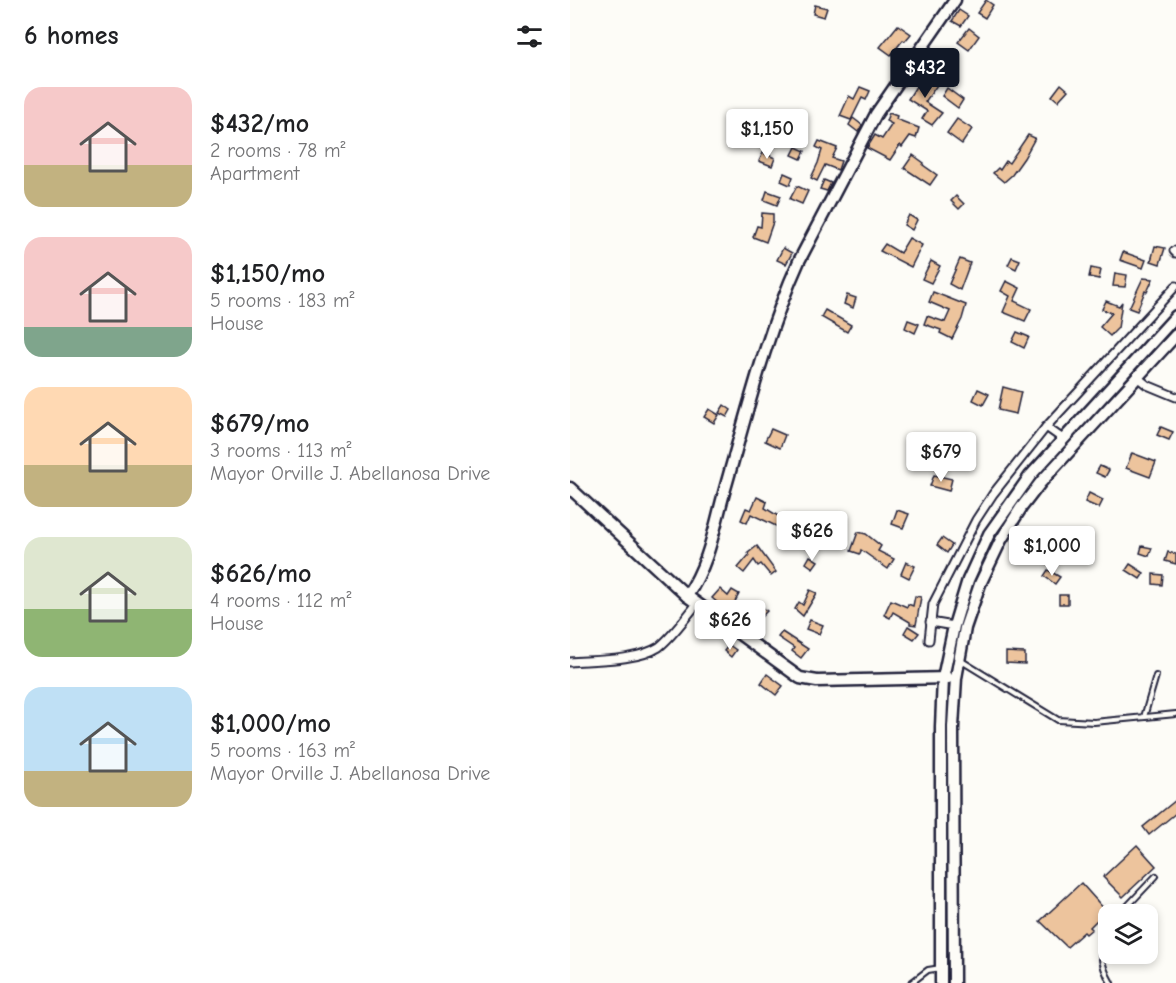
<!DOCTYPE html>
<meta charset="utf-8">
<style>
body{margin:0;font-family:"Comic Neue",sans-serif;background:#f6f6f6;color:#202124;height:100vh;display:flex;flex-direction:column;font-size:22px;white-space:nowrap}
*{box-sizing:border-box;margin:0}
p{font-size:20px;color:#757577}
.icon{flex:none;width:33px;height:33px;fill:none;stroke:currentColor;stroke-width:2;stroke-linecap:round;stroke-linejoin:round}
.map{position:relative;flex:1;overflow:hidden}
.panel{display:flex;flex-direction:column;background:#fff;width:570px}
.panel>*{flex:none}
.controls{position:absolute;left:528px;top:904px;display:grid;gap:12px}
.controls a{display:grid;place-items:center;width:60px;height:60px;border-radius:12px;background:#fff;box-shadow:0 3px 9px #0003;font-size:30px}
.price{position:absolute;translate:-50% -51px;padding:0 14px;border-radius:6px;background:#fff;color:#222;font-size:20px;line-height:39px;filter:drop-shadow(0 2px 3px #0008)}
.price::after{content:'';position:absolute;left:50%;top:36px;width:18px;height:14px;margin-left:-9px;background:inherit;clip-path:polygon(0 0,100% 0,50% 100%)}
.price.active{background:#111827;color:#fff}
ul{padding:0;list-style:none}
li{display:flex;align-items:center;gap:18px;height:150px;padding:0 24px}
li span{display:grid;place-items:center;flex:none;width:168px;height:120px;border-radius:18px;color:#555}
li>.icon{margin-inline-start:auto}
span .icon{width:72px;height:72px;fill:#fffc;stroke-width:1}
li b{font-size:26px}
h2{display:flex;justify-content:space-between;align-items:center;height:72px;padding:0 24px;font-size:26px}
main{display:flex;flex:1;min-height:0}
.map>svg:first-child{display:block}
</style>
<main>
<section class="panel">
<h2>6 homes<svg class="icon" aria-label="filters" viewBox="0 0 24 24"><path d="M4 7h16M4 17h16"/><circle cx="9" cy="7" r="2"/><circle cx="15" cy="17" r="2"/></svg></h2>
<ul>
<li><span style="background:linear-gradient(#f6c9c9 65%,#c2b280 0)"><svg class="icon" aria-label="home" viewBox="0 0 24 24"><path d="M3 11l9-7 9 7M6 9v11h12V9"/></svg></span><div><b>$432/mo</b><p>2 rooms · 78 m²</p><p>Apartment</p></div></li>
<li><span style="background:linear-gradient(#f6c9c9 75%,#7fa58c 0)"><svg class="icon" aria-label="home" viewBox="0 0 24 24"><path d="M3 11l9-7 9 7M6 9v11h12V9"/></svg></span><div><b>$1,150/mo</b><p>5 rooms · 183 m²</p><p>House</p></div></li>
<li><span style="background:linear-gradient(#ffd9b3 65%,#c2b280 0)"><svg class="icon" aria-label="home" viewBox="0 0 24 24"><path d="M3 11l9-7 9 7M6 9v11h12V9"/></svg></span><div><b>$679/mo</b><p>3 rooms · 113 m²</p><p>Mayor Orville J. Abellanosa Drive</p></div></li>
<li><span style="background:linear-gradient(#dfe7d0 60%,#8fb573 0)"><svg class="icon" aria-label="home" viewBox="0 0 24 24"><path d="M3 11l9-7 9 7M6 9v11h12V9"/></svg></span><div><b>$626/mo</b><p>4 rooms · 112 m²</p><p>House</p></div></li>
<li><span style="background:linear-gradient(#bfe0f5 70%,#c2b280 0)"><svg class="icon" aria-label="home" viewBox="0 0 24 24"><path d="M3 11l9-7 9 7M6 9v11h12V9"/></svg></span><div><b>$1,000/mo</b><p>5 rooms · 163 m²</p><p>Mayor Orville J. Abellanosa Drive</p></div></li>
</ul>
</section>
<div class="map">
<svg width="606" height="983" viewBox="0 0 606 983">
<rect width="100%" height="100%" fill="#fdfcf7"/>
<filter id="ink" filterUnits="userSpaceOnUse"><feTurbulence type="fractalNoise" baseFrequency=".0167" numOctaves="2"/><feDisplacementMap in="SourceGraphic" scale="12" xChannelSelector="R" yChannelSelector="G"/><feConvolveMatrix kernelMatrix="1 2 1 2 8 2 1 2 1" color-interpolation-filters="sRGB"/></filter>
<g filter="url(#ink)">
<!-- building -->
<g fill="#edc49d" stroke="#22223b" stroke-width="1.5">
<polygon points="416,0 423,5 415,18 407,13"/>
<polygon points="245,5 257,8 254,17 243,14"/>
<polygon points="389,10 398,16 391,26 382,21"/>
<polygon points="328,25 341,34 335,41 333,40 321,55 310,47"/>
<polygon points="399,28 409,36 399,50 388,42"/>
<polygon points="353,75 367,85 355,102 372,113 362,125 352,119 357,111 338,99"/>
<polygon points="491,84 498,90 488,101 482,96"/>
<polygon points="290,87 300,91 296,100 292,98 281,120 270,116 279,96 284,99"/>
<polygon points="377,88 393,100 388,108 372,96"/>
<polygon points="319,113 327,116 326,119 349,128 346,138 340,136 332,147 330,145 320,160 297,148 305,135 312,139 322,124 316,121"/>
<polygon points="283,118 292,125 288,132 279,125"/>
<polygon points="387,119 402,129 392,144 377,133"/>
<polygon points="458,135 465,138 454,158 442,175 434,182 423,173 428,168 430,170 436,161 439,163"/>
<polygon points="249,141 267,148 262,158 271,161 268,170 255,165 247,181 241,178 248,163 252,150 246,147"/>
<polygon points="226,147 235,151 231,159 222,155"/>
<polygon points="193,153 205,158 202,166 189,161"/>
<polygon points="343,155 354,163 353,165 367,175 360,185 334,168"/>
<polygon points="214,173 223,177 220,185 211,181"/>
<polygon points="254,180 261,183 257,191 250,189"/>
<polygon points="227,186 238,191 232,204 220,199"/>
<polygon points="197,191 211,196 207,205 194,200"/>
<polygon points="386,196 394,204 389,209 381,201"/>
<polygon points="192,213 203,214 203,222 196,242 183,237 187,226 191,227"/>
<polygon points="339,215 347,220 342,230 334,225"/>
<polygon points="339,238 352,245 341,267 310,251 315,244 330,253"/>
<polygon points="585,246 595,248 590,264 581,261"/>
<polygon points="213,248 222,253 216,264 207,260"/>
<polygon points="553,252 576,260 573,268 550,260"/>
<polygon points="442,257 450,260 446,269 438,265"/>
<polygon points="390,259 400,263 390,290 379,284"/>
<polygon points="361,261 370,266 361,283 352,279"/>
<polygon points="521,268 531,270 529,279 519,277"/>
<polygon points="545,273 557,275 555,287 543,286"/>
<polygon points="573,278 583,279 577,292 575,291 567,311 559,308"/>
<polygon points="436,281 450,288 444,301 461,309 455,321 433,312 440,296 431,291"/>
<polygon points="363,292 396,305 392,319 382,339 370,333 371,330 354,324 357,316 375,322 380,311 359,302"/>
<polygon points="277,295 286,298 283,308 274,304"/>
<polygon points="536,301 549,306 552,302 548,328 540,336 530,327 542,313 532,309"/>
<polygon points="255,310 281,325 277,332 251,317"/>
<polygon points="338,320 349,324 345,333 335,328"/>
<polygon points="447,332 459,337 454,348 442,342"/>
<polygon points="433,387 451,392 446,414 428,410"/>
<polygon points="408,389 419,394 413,405 403,400"/>
<polygon points="154,405 161,410 157,417 149,413"/>
<polygon points="139,409 149,415 144,423 134,417"/>
<polygon points="591,427 603,432 599,440 587,435"/>
<polygon points="201,429 215,435 210,448 195,441"/>
<polygon points="562,453 586,462 580,477 556,468"/>
<polygon points="530,466 539,470 535,477 526,473"/>
<polygon points="364,475 382,479 379,491 360,486"/>
<polygon points="519,493 533,500 529,508 515,502"/>
<polygon points="187,497 197,502 195,508 213,519 208,527 181,514 177,523 171,520 176,508 181,510"/>
<polygon points="327,510 339,514 333,528 322,524"/>
<polygon points="219,519 227,524 223,531 214,526"/>
<polygon points="288,532 296,534 311,546 308,551 324,559 318,569 291,550 290,554 281,551"/>
<polygon points="372,538 382,545 377,553 367,545"/>
<polygon points="187,546 206,572 201,576 191,564 188,566 184,560 174,573 168,568 179,555 178,553"/>
<polygon points="572,546 582,548 579,556 570,553"/>
<polygon points="598,552 606,554 606,564 595,561"/>
<polygon points="240,556 248,561 243,568 236,563"/>
<polygon points="336,562 345,566 339,578 331,574"/>
<polygon points="560,564 574,573 570,579 556,570"/>
<polygon points="478,570 490,577 485,584 474,576"/>
<polygon points="583,574 593,575 592,585 583,584"/>
<polygon points="150,589 158,596 162,590 169,594 161,609 148,603 142,598"/>
<polygon points="240,590 247,593 233,616 225,609 229,602 233,605"/>
<rect x="489" y="595" width="9" height="9"/>
<polygon points="345,596 351,597 346,625 340,624 340,622 323,612 320,618 314,615 321,600 337,607 338,604 343,606"/>
<polygon points="185,601 197,611 188,620 177,610"/>
<polygon points="240,620 253,625 249,634 236,629"/>
<polygon points="338,626 349,633 344,639 334,633"/>
<polygon points="212,632 238,649 231,658 222,651 224,648 208,637"/>
<polygon points="159,645 166,650 161,657 154,651"/>
<polygon points="436,652 455,653 455,664 436,663"/>
<polygon points="197,674 213,686 206,695 191,683"/>
<polygon points="606,800 606,813 579,835 573,827"/>
<polygon points="567,845 586,866 553,897 533,877"/>
<polygon points="511,883 536,911 520,927 522,929 516,934 514,932 497,947 470,921"/>
</g>
<g fill="none" stroke-linecap="round" stroke-linejoin="round">
<defs>
<g id="lane">
<polyline points="390,660 488,720 524,722 606,714"/>
<polyline points="574,717 586,676"/>
<polyline points="549,915 586,876"/>
<path d="M 538,926 C 526,944 531,966 541,983"/>
<polyline points="341,983 358,970 371,968"/>
</g>
<g id="street">
<polyline points="604,251 606,253"/>
<polyline points="567,377 577,385 606,397"/>
<polyline points="493,439 476,427 606,286"/>
<polyline points="360,622 384,626"/>
<polyline points="359,640 363,604 406,520 423,494 476,427"/>
<path d="M 0,662 C 26,660 67,661 89,647 C 103,636 115,618 127,604"/>
</g>
<g id="secondary">
<polyline points="0,488 117,596 230,678 247,681 378,678"/>
<path d="M 117,596 C 140,561 144,528 155,489 C 177,412 196,334 229,261 L 306,114 L 385,0"/>
<polyline points="371,983 371,727 373,678 384,626 398,580 419,534 460,476 606,316"/>
<polyline points="384,983 383,727 386,678 395,628 410,584 431,540 451,508 471,482 606,335"/>
</g>
</defs>
<!-- lane casing -->
<use href="#lane" stroke="#22223b" stroke-width="8"/>
<!-- street casing -->
<use href="#street" stroke="#22223b" stroke-width="11"/>
<!-- secondary casing -->
<use href="#secondary" stroke="#22223b" stroke-width="15"/>
<!-- lane -->
<use href="#lane" stroke="#fdfcf7" stroke-width="4"/>
<!-- street -->
<use href="#street" stroke="#fdfcf7" stroke-width="7"/>
<!-- secondary -->
<use href="#secondary" stroke="#fdfcf7" stroke-width="10"/>
</g>
</g>
</svg>
<div class="controls">
<a><svg class="icon" aria-label="layers" viewBox="0 0 24 24"><path d="M12 4l9 5-9 5-9-5zM3 14l9 5 9-5"/></svg></a>
</div>
<b class="price active" style="left:355px;top:99px">$432</b>
<b class="price" style="left:197px;top:160px">$1,150</b>
<b class="price" style="left:371px;top:483px">$679</b>
<b class="price" style="left:242px;top:562px">$626</b>
<b class="price" style="left:482px;top:577px">$1,000</b>
<b class="price" style="left:160px;top:651px">$626</b>
</div>
</main>
